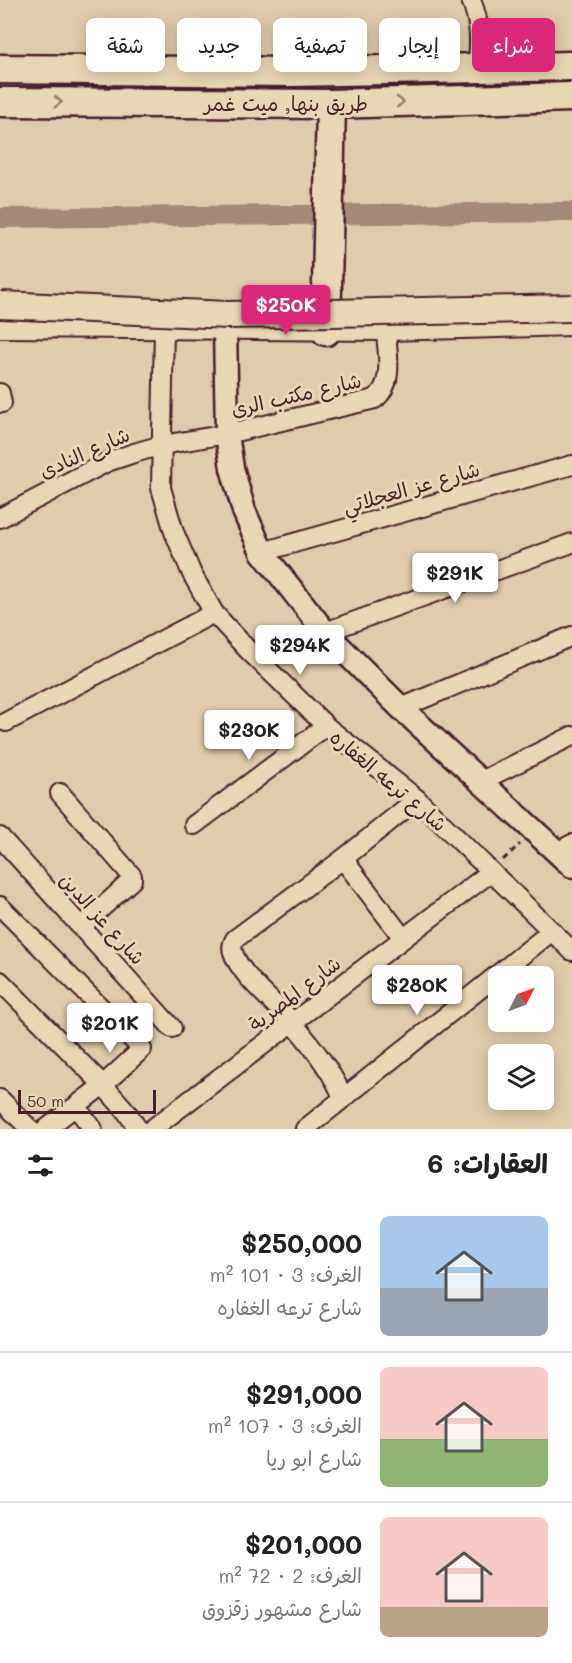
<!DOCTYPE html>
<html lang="ar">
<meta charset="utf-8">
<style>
body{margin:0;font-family:Mali,"Playpen Sans Arabic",sans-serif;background:#f6f6f6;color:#222;direction:rtl;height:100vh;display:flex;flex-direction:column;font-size:22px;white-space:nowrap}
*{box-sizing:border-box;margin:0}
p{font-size:20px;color:#767676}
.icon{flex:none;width:33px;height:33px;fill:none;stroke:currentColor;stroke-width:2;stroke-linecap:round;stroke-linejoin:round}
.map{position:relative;height:1129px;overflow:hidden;direction:ltr}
.side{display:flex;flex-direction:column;background:#fff;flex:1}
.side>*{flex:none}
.top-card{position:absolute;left:18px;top:18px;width:537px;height:54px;direction:rtl;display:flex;gap:12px}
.needle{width:39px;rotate:48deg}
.buttons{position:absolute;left:488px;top:966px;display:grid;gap:12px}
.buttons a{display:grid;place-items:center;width:66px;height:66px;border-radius:9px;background:#fff;box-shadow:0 3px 15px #0003;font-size:30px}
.scale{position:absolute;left:18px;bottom:15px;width:138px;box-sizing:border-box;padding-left:6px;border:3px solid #4a1f2b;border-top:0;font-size:16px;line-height:21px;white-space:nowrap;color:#4a1f2b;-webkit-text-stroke:4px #e8d7b4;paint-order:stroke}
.price{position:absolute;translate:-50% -51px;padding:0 14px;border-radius:6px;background:#fff;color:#222;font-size:20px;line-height:39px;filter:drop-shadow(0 2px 3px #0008)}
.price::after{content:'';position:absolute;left:50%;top:36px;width:18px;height:14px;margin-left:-9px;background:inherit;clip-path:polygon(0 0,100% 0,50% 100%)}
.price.active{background:#db2777;color:#fff}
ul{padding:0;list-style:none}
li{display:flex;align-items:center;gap:18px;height:150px;padding:0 24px}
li+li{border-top:2px solid #e0e0e0}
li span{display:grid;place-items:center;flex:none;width:168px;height:120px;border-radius:9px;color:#555}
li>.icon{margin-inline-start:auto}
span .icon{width:72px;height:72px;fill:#fffc;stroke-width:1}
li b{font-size:26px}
h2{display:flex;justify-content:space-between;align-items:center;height:72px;padding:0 24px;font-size:26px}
.tag{padding:0 21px;border-radius:9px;background:#fff;box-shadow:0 3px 15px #0003;font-size:21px;line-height:54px}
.tag.active{background:#db2777;color:#fff}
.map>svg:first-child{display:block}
</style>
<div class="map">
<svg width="572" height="1129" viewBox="0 0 572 1129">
<rect width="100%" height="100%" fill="#deccac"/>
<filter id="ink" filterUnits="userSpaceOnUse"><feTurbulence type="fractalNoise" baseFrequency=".0167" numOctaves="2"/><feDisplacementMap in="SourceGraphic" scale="12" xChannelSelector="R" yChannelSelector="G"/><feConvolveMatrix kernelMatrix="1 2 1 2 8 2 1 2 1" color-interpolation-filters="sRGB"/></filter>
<g filter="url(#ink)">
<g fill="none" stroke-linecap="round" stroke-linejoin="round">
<!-- canal -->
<polyline stroke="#a48878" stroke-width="20" points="0,218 572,212"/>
<defs>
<g id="minor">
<path d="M 471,0 C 481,24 480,44 477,70"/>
<polyline points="0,328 386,331 572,326"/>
<polyline points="164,328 161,488 174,532 192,574 214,613 247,649 326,726 417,799 572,951"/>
<polyline points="0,393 2,403"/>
<path d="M 0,518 L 107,462 L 134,453 L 162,445 L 227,434 L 375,399 C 395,383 387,354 386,331"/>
<polyline points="262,552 572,465"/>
<polyline points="325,632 572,543"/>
<polyline points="401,708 572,636"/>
<polyline points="6,722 214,613"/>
<polyline points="479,782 572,736"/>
<polyline points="60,793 132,876 132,880 81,927"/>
<polyline points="194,825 326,726"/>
<polyline points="0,837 172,1028"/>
<polyline points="557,852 572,844"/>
<polyline points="343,859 403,938"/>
<polyline points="0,906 142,1049 103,1085 0,981"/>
<path d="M 343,1098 C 334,1074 309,1042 292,1022 C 276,1004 239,974 233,952 C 231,947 233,943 235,939 L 343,859 L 417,799"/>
<polyline points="0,1099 30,1129"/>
<polyline points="76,1107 93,1129"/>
<polyline points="46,1129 103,1085 126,1111 138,1129"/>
<polyline points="152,1129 491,872"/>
<polyline points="305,1129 552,931"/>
</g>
<polyline id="tertiary" points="225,329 227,434 232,468 244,511 262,552 325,632 401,708 572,866"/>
<g id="trunk">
<polyline points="0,69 290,72 572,66"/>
<polyline points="0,102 331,104 572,97"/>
<polyline points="326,331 331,104"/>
</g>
</defs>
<!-- minor casing -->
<use href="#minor" stroke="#4a1f2b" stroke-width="22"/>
<!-- tertiary casing -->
<use href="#tertiary" stroke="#4a1f2b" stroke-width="27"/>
<!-- trunk casing -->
<use href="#trunk" stroke="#4a1f2b" stroke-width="33"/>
<!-- path -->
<polyline stroke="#4a1f2b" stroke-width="3" stroke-dasharray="6 4.5" stroke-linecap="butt" points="503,860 520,844"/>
<!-- minor -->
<use href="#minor" stroke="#e8d7b4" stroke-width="18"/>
<!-- tertiary -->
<use href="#tertiary" stroke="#e8d7b4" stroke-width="22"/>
<!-- trunk -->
<use href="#trunk" stroke="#e8d7b4" stroke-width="28"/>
<defs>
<polyline id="secondary-bridge" points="0,305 229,315 572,308"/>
</defs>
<!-- secondary-bridge casing -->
<use href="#secondary-bridge" stroke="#4a1f2b" stroke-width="30" stroke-linecap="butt"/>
<!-- secondary-bridge -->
<use href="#secondary-bridge" stroke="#e8d7b4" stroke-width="26"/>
</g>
<!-- one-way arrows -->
<defs><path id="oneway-chevron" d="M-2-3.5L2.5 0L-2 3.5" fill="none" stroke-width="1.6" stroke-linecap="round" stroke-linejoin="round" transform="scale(1.5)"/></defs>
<g stroke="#997b70">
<use href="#oneway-chevron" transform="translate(58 102)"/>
<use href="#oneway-chevron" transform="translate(400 102) rotate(-1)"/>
</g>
</g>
<g text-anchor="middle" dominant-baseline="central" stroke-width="6" stroke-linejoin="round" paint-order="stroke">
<!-- street labels -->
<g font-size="20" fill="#4a1f2b" stroke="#e8d7b4">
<text x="286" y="103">طريق بنها, ميت غمر</text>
<text transform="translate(296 394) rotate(-13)">شارع مكتب الرى</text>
<text transform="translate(84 452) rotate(-24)">شارع النادى</text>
<text transform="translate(411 487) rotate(-16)">شارع عز العجلاتي</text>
<text transform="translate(389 780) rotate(40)">شارع ترعه الغفاره</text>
<text transform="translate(103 918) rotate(48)">شارع عز الدين</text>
<text transform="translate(294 993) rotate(-37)">شارع المصرية</text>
</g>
</g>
</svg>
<div class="buttons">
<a><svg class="needle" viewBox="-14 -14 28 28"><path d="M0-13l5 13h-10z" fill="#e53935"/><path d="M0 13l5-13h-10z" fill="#767676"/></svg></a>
<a><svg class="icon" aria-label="layers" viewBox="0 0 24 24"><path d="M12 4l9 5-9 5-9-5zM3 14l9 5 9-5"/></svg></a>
</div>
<div class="scale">50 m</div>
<b class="price active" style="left:286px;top:336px">$250K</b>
<b class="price" style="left:455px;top:604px">$291K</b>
<b class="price" style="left:300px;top:676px">$294K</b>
<b class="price" style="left:249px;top:761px">$230K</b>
<b class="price" style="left:417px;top:1016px">$280K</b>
<b class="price" style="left:110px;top:1054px">$201K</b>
<div class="top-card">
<a class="tag active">شراء</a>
<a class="tag">إيجار</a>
<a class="tag">تصفية</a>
<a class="tag">جديد</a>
<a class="tag">شقة</a>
</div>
</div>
<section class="side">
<h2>العقارات: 6<svg class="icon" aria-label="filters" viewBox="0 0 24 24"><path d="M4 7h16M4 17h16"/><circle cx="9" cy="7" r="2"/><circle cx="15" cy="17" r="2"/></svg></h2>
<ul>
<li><span style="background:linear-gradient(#a9c7e8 60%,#9aa5b1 0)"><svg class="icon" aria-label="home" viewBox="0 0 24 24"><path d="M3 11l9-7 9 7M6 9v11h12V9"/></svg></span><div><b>$250,000</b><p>الغرف: 3 · 101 m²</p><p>شارع ترعه الغفاره</p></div></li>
<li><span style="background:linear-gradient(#f6c9c9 60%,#8fb573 0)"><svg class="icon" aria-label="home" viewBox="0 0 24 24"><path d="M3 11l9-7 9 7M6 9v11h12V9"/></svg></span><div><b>$291,000</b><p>الغرف: 3 · 107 m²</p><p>شارع ابو ريا</p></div></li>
<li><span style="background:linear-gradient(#f6c9c9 75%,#b9a48a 0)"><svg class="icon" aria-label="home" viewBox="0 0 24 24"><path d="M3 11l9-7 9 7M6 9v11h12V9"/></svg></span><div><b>$201,000</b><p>الغرف: 2 · 72 m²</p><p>شارع مشهور زقزوق</p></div></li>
</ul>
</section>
